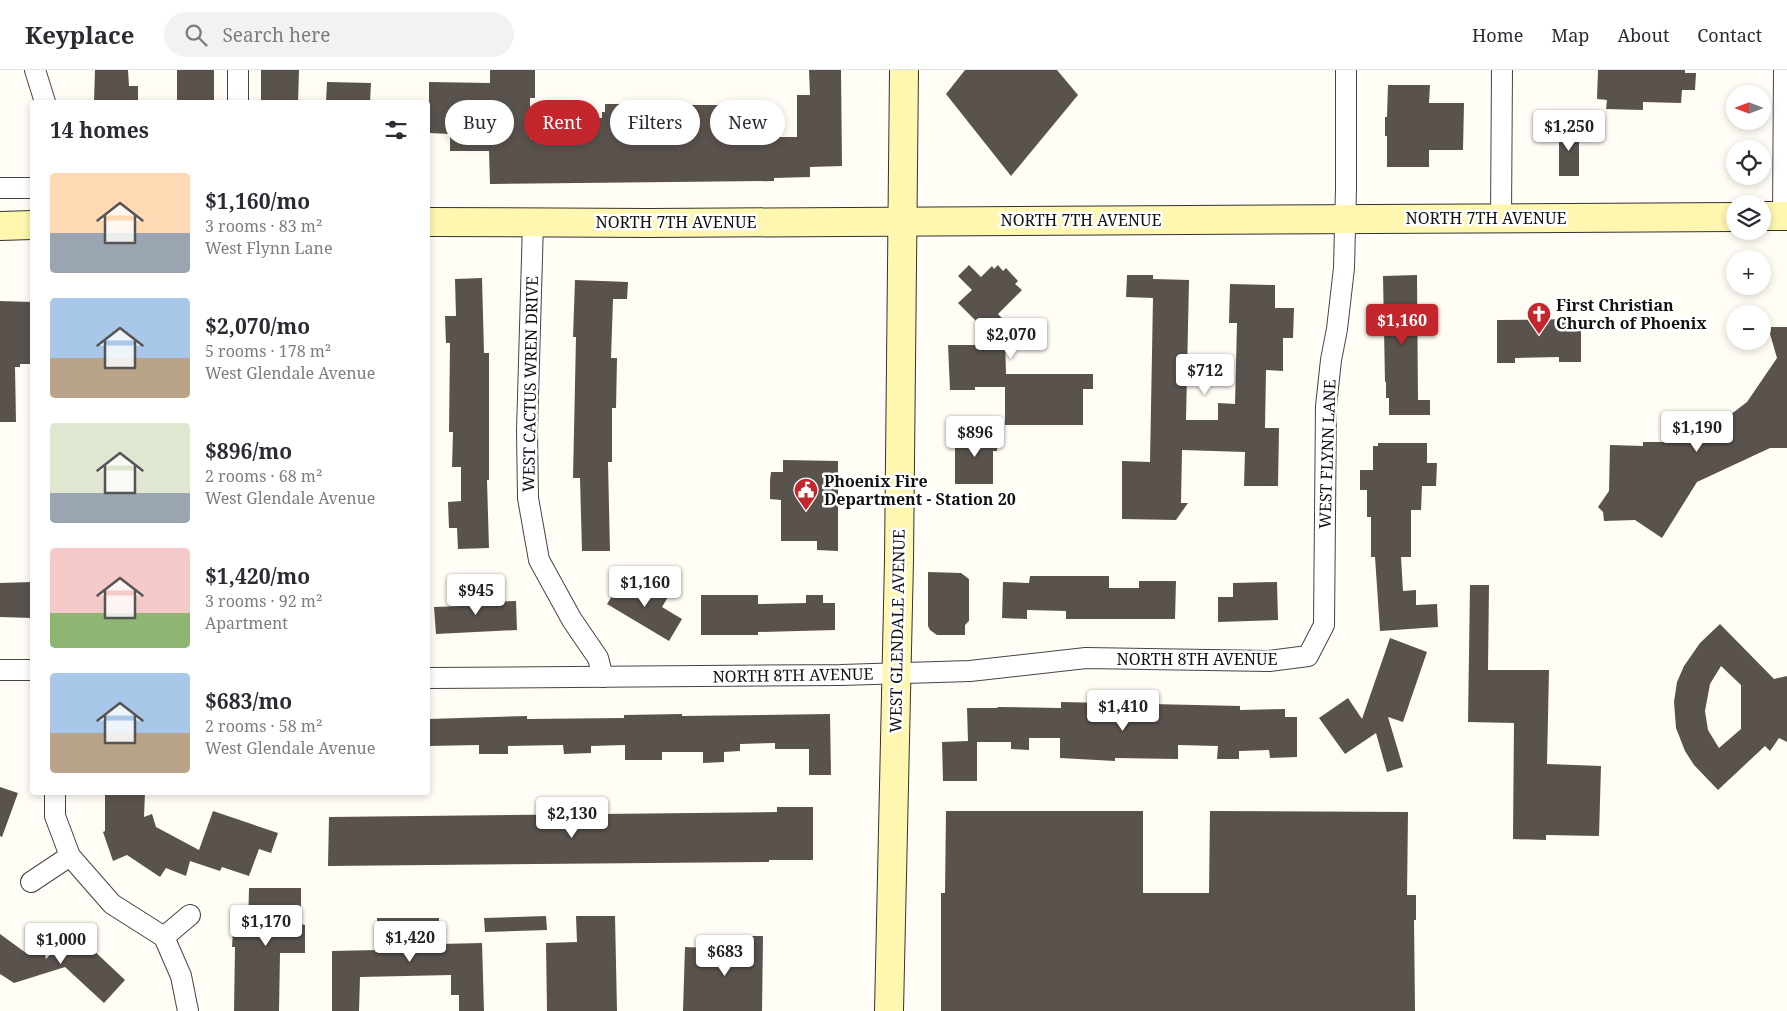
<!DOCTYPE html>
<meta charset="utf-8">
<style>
body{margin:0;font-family:"Noto Serif",serif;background:#f2f2f3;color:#2b2b33;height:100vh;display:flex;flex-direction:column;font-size:19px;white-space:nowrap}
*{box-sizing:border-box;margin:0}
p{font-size:16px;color:#7c7c81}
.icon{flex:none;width:28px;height:28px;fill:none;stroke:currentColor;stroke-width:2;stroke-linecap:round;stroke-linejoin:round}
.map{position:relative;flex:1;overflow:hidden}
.details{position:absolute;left:30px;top:30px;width:400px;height:695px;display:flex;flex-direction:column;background:#fff;border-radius:5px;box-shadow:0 2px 8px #0003}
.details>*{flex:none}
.hud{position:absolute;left:445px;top:30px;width:475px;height:45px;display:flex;gap:10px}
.needle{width:32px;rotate:270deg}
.controls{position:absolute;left:1726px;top:15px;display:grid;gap:10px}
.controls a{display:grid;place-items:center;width:45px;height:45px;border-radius:50%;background:#fff;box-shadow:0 2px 8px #0003;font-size:25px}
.price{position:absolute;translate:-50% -42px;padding:0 11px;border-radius:5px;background:#fff;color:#222;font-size:16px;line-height:32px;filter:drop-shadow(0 1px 2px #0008)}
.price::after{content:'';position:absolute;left:50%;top:30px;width:15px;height:11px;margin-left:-8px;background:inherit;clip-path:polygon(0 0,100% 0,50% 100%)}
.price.current{background:#c4262e;color:#fff}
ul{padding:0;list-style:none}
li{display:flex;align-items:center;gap:15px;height:125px;padding:0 20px}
li span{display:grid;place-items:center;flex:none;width:140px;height:100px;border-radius:5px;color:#555}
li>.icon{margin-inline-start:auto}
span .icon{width:60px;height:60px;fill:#fffc;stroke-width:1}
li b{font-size:21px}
h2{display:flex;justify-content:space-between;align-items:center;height:60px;padding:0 20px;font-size:21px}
.chip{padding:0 18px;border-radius:22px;background:#fff;box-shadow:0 2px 8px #0003;font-size:18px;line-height:45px}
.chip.current{background:#c4262e;color:#fff}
header{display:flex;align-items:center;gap:30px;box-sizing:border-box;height:70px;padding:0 25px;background:#fff;border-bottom:1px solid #e1e1e2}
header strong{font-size:24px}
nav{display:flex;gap:28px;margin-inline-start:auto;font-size:18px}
.search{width:350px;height:45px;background:#f2f2f3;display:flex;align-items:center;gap:12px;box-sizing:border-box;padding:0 18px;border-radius:28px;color:#7c7c81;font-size:19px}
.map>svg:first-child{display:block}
</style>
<header>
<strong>Keyplace</strong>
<div class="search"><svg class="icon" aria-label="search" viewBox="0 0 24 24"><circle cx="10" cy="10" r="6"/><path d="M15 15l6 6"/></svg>Search here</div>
<nav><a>Home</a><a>Map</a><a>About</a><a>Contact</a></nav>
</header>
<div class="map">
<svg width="1787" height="941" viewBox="0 0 1787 941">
<rect width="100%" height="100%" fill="#fffdf5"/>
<!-- building -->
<g fill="#5a524d" fill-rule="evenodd">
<polygon points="95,0 128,0 129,16 138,16 138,32 94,32"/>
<rect x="177" y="0" width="37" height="32"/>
<polygon points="261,0 299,0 298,32 261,32"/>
<polygon points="490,0 535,0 535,28 530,28 530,69 569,68 569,49 602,48 602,42 605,42 605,34 623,34 624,68 684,67 683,35 730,35 730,67 797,67 797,25 810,25 809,0 841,0 842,96 810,97 810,107 774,108 774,111 490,114 489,81 450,81 450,64 429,63 429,12 490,13"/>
<polygon points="965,0 1057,0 1078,25 1011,106 946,24"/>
<polygon points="1598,0 1685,0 1685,3 1696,3 1695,20 1682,20 1681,33 1643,32 1643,40 1606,39 1607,30 1597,29"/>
<polygon points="327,12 371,13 370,32 326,32"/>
<polygon points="1388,15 1430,15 1429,33 1464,33 1463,80 1429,80 1429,97 1387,97 1387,66 1385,66 1385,47 1387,47"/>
<rect x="1559" y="57" width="20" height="49"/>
<polygon points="969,195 981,207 992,196 994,199 998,195 1003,201 1006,198 1018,211 1015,214 1022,220 998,244 1020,267 1005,267 1006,304 1093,304 1093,319 1083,319 1083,355 1005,355 1005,317 975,317 975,320 950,320 948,275 1000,275 958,233 972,220 958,206"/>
<polygon points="1127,205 1153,205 1153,209 1189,210 1186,350 1218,350 1218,333 1235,334 1237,253 1229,253 1230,214 1275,215 1275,238 1294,238 1293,268 1283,268 1283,301 1266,300 1265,358 1279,358 1278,416 1244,416 1245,382 1182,380 1181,433 1188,433 1176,450 1122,449 1122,391 1150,392 1153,228 1126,227"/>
<polygon points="1417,205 1418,330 1430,330 1430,345 1389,345 1389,328 1386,328 1386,312 1385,312 1383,206"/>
<polygon points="482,208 484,283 489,283 489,410 487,410 489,478 458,479 457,458 449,458 448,432 461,431 461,397 452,397 453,362 449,362 450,273 446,273 445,246 456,246 455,209"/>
<polygon points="575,210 628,212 627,229 613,229 611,288 617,288 616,338 612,338 612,392 608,392 610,481 582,481 580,408 573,408 576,267 573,267"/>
<polygon points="0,231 32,232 32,294 20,294 20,297 15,297 16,352 0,352"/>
<polygon points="1576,249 1576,256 1581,256 1581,292 1559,292 1559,287 1515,288 1515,293 1497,293 1497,250"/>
<polygon points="1768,257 1787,257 1787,378 1770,378 1697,412 1662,468 1635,450 1604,451 1603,442 1598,437 1609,421 1610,375 1643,376 1643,372 1667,372 1675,366 1681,372 1730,345 1747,332 1777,288"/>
<polygon points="955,364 997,364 997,381 993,381 993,414 955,414"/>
<polygon points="1378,373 1427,373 1427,393 1437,393 1436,416 1422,416 1421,440 1411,440 1411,487 1401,487 1403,521 1416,520 1416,535 1437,534 1438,557 1380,561 1375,487 1371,487 1371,447 1367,447 1367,420 1360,420 1360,400 1373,400 1373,376 1378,376"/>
<polygon points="783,390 838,391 838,481 817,480 817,471 781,471 781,430 770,429 770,410 771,402 783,402"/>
<polygon points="928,502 961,503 969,509 969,551 965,555 965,565 937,565 930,560 928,556"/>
<polygon points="1030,506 1109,506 1109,518 1139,518 1139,511 1176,511 1175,549 1066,549 1066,541 1027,540 1027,549 1002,548 1003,512 1029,513"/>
<polygon points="623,509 641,520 645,513 668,527 662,537 682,549 669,571 607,534"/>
<polygon points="32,512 32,548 0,547 0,513"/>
<polygon points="1277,512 1278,550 1218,552 1218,527 1233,527 1233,513"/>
<polygon points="1470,515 1489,515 1488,600 1549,600 1547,694 1601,696 1599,766 1546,765 1546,770 1513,769 1514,653 1468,652"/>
<polygon points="486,525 486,532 516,531 517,560 436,564 434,537 462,536 462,526"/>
<polygon points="701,525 758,525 758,534 806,533 806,525 823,525 823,533 835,533 835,560 758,562 758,565 701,565"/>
<path d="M 1720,554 L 1774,609 L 1787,606 L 1787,672 L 1779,668 L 1770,681 L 1765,676 L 1718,720 L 1694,695 L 1685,681 L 1676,658 L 1674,632 L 1677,612 L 1684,596 L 1700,573 ZM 1721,596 L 1741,615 L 1741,659 L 1719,678 L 1708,660 L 1705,641 L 1710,614 Z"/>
<polygon points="1390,568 1427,582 1403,652 1388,647 1403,697 1387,702 1376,663 1345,684 1319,648 1348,628 1362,649"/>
<polygon points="1061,632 1240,636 1240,640 1285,639 1285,647 1297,647 1297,687 1270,688 1269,680 1239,681 1239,689 1217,689 1218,676 1178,675 1178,689 1115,688 1115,691 1060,688 1060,668 1029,668 1029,680 1011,679 1011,672 977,672 977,711 943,711 942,672 968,671 967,638 997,638 998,637 1061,638"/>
<polygon points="682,644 682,646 830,644 831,705 809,705 809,679 775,679 775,673 740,674 740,681 724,682 724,692 703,693 703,682 662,682 662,690 625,690 625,675 591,676 591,683 564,684 563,675 508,676 508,684 479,684 479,675 428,676 428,649 527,646 527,649 624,648 624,645"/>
<polygon points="0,717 18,723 2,767 0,766"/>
<polygon points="105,722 145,722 144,747 152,744 156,757 199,780 213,741 278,763 271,783 259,779 249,806 222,797 220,801 190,791 186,806 166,798 160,807 127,785 113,791 103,762 105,761"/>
<polygon points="777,737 813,737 813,790 769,790 769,792 328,796 329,747 777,742"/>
<polygon points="946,741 1143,741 1143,823 1209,823 1210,741 1408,742 1407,825 1416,825 1416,850 1414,850 1415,941 941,941 941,823 945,823"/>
<polygon points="249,818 301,818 301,854 305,855 305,883 280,883 279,941 234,941 235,877 232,877 233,860 248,860"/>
<polygon points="546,846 547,860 485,862 484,848"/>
<polygon points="576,846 615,846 617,941 547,941 546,873 577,872"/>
<polygon points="377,848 439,848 439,874 482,873 484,941 459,941 459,925 451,925 451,905 360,907 359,941 332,941 332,881 377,880"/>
<polygon points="72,860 125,910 104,933 65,897 14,913 0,904 0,864 26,883 43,877 46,889"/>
<polygon points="737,866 763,866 762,941 683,941 685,877 736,879"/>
</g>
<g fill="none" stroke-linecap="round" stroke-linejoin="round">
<defs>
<g id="minor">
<polyline points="35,0 45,32"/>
<polyline points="238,0 238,32"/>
<polyline points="0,118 32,118"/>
<polyline points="1783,146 1784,0"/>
<polyline points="1501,147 1502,0"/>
<polyline points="533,153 527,361 528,428 539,490 572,550 598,588 603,607"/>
<polyline points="0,600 32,600"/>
<polyline points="428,608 841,605 970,601 1086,588 1269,591 1308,586 1324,555 1326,336 1331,290 1337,259 1344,198 1346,118 1346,0"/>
<polyline points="55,722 55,746 70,786 112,834 164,867 181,906 188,941"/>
<polyline points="31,812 70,786"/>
<polyline points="164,867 190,845"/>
</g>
<g id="secondary">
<polyline points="1762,146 1787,146"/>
<polyline points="428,152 649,153 1735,147"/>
<polyline points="0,156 32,155"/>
<polyline points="889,941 899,490 904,0"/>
</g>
</defs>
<!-- minor casing -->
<use href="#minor" stroke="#444" stroke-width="22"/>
<!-- secondary casing -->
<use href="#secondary" stroke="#333" stroke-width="30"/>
<!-- minor -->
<use href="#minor" stroke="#fff" stroke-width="20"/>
<!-- secondary -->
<use href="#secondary" stroke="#fff6b0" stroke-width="28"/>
</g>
<!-- icons -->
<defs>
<symbol id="church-pin" viewBox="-11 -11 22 30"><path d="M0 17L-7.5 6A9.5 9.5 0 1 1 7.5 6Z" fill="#c4262e" stroke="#fff"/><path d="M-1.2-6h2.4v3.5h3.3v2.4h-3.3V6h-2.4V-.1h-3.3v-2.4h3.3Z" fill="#fff"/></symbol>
<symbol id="civic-pin" viewBox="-11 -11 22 30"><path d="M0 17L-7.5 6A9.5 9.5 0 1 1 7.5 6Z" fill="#c4262e" stroke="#fff"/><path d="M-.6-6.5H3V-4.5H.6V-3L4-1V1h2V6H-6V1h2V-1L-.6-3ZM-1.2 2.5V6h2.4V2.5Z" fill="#fff"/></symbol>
</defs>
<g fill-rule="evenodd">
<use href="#church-pin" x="1525" y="230" width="28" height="38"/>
<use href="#civic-pin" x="792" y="406" width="28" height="38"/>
</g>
<g text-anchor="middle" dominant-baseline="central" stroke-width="5" stroke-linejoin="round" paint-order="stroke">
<!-- street labels -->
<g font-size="16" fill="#111" stroke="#fff">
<text x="1486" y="148">NORTH 7TH AVENUE</text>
<text x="1081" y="150">NORTH 7TH AVENUE</text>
<text x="676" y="152">NORTH 7TH AVENUE</text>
<text transform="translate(530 314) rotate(-89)">WEST CACTUS WREN DRIVE</text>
<text transform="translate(1327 384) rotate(-88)">WEST FLYNN LANE</text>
<text transform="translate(897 561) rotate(-89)">WEST GLENDALE AVENUE</text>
<text x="1197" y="589">NORTH 8TH AVENUE</text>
<text transform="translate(793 605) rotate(-1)">NORTH 8TH AVENUE</text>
</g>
<!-- poi labels -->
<g font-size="16" font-weight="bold" fill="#111" stroke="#fff" text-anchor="start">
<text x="1556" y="235">First Christian<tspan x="1556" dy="18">Church of Phoenix</tspan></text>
<text x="824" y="411">Phoenix Fire<tspan x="824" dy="18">Department - Station 20</tspan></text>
</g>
</g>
</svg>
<div class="controls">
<a><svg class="needle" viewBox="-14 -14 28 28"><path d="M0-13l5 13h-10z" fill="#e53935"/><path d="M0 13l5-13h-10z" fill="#7c7c81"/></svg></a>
<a><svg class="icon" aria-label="locate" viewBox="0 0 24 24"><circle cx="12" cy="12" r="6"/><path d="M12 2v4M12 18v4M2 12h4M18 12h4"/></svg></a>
<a><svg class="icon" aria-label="layers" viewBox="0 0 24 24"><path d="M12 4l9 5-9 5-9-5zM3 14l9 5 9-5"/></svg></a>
<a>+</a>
<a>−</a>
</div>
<b class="price" style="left:1569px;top:82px">$1,250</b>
<b class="price current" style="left:1402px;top:276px">$1,160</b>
<b class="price" style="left:1011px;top:290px">$2,070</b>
<b class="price" style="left:1205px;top:326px">$712</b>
<b class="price" style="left:1697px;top:383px">$1,190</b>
<b class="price" style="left:975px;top:388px">$896</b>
<b class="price" style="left:645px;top:538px">$1,160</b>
<b class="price" style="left:476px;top:546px">$945</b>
<b class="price" style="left:1123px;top:662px">$1,410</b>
<b class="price" style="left:572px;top:769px">$2,130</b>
<b class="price" style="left:266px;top:877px">$1,170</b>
<b class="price" style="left:410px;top:893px">$1,420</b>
<b class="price" style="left:61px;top:895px">$1,000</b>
<b class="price" style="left:725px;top:907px">$683</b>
<div class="hud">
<a class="chip">Buy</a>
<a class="chip current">Rent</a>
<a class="chip">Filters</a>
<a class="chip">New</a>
</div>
<section class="details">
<h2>14 homes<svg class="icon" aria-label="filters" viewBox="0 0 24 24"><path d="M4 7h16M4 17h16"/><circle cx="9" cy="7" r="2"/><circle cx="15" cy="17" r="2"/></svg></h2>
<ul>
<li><span style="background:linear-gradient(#ffd9b3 60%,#9aa5b1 0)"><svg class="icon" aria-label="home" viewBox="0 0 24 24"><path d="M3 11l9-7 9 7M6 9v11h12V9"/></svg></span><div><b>$1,160/mo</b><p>3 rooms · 83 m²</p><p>West Flynn Lane</p></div></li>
<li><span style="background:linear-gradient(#a9c7e8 60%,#b9a48a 0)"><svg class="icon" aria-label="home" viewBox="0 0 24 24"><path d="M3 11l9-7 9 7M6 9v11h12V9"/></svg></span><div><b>$2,070/mo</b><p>5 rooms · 178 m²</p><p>West Glendale Avenue</p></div></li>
<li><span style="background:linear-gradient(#dfe7d0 70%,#9aa5b1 0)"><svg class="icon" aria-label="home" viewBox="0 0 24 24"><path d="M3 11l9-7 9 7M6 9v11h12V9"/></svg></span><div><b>$896/mo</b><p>2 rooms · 68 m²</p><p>West Glendale Avenue</p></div></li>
<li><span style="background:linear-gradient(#f6c9c9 65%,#8fb573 0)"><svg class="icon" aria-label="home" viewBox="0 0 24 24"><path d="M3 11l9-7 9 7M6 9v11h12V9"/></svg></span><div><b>$1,420/mo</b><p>3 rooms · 92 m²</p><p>Apartment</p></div></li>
<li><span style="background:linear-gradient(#a9c7e8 60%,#b9a48a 0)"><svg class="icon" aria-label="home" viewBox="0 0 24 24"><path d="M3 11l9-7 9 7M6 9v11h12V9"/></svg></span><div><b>$683/mo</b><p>2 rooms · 58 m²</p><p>West Glendale Avenue</p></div></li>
</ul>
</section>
</div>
